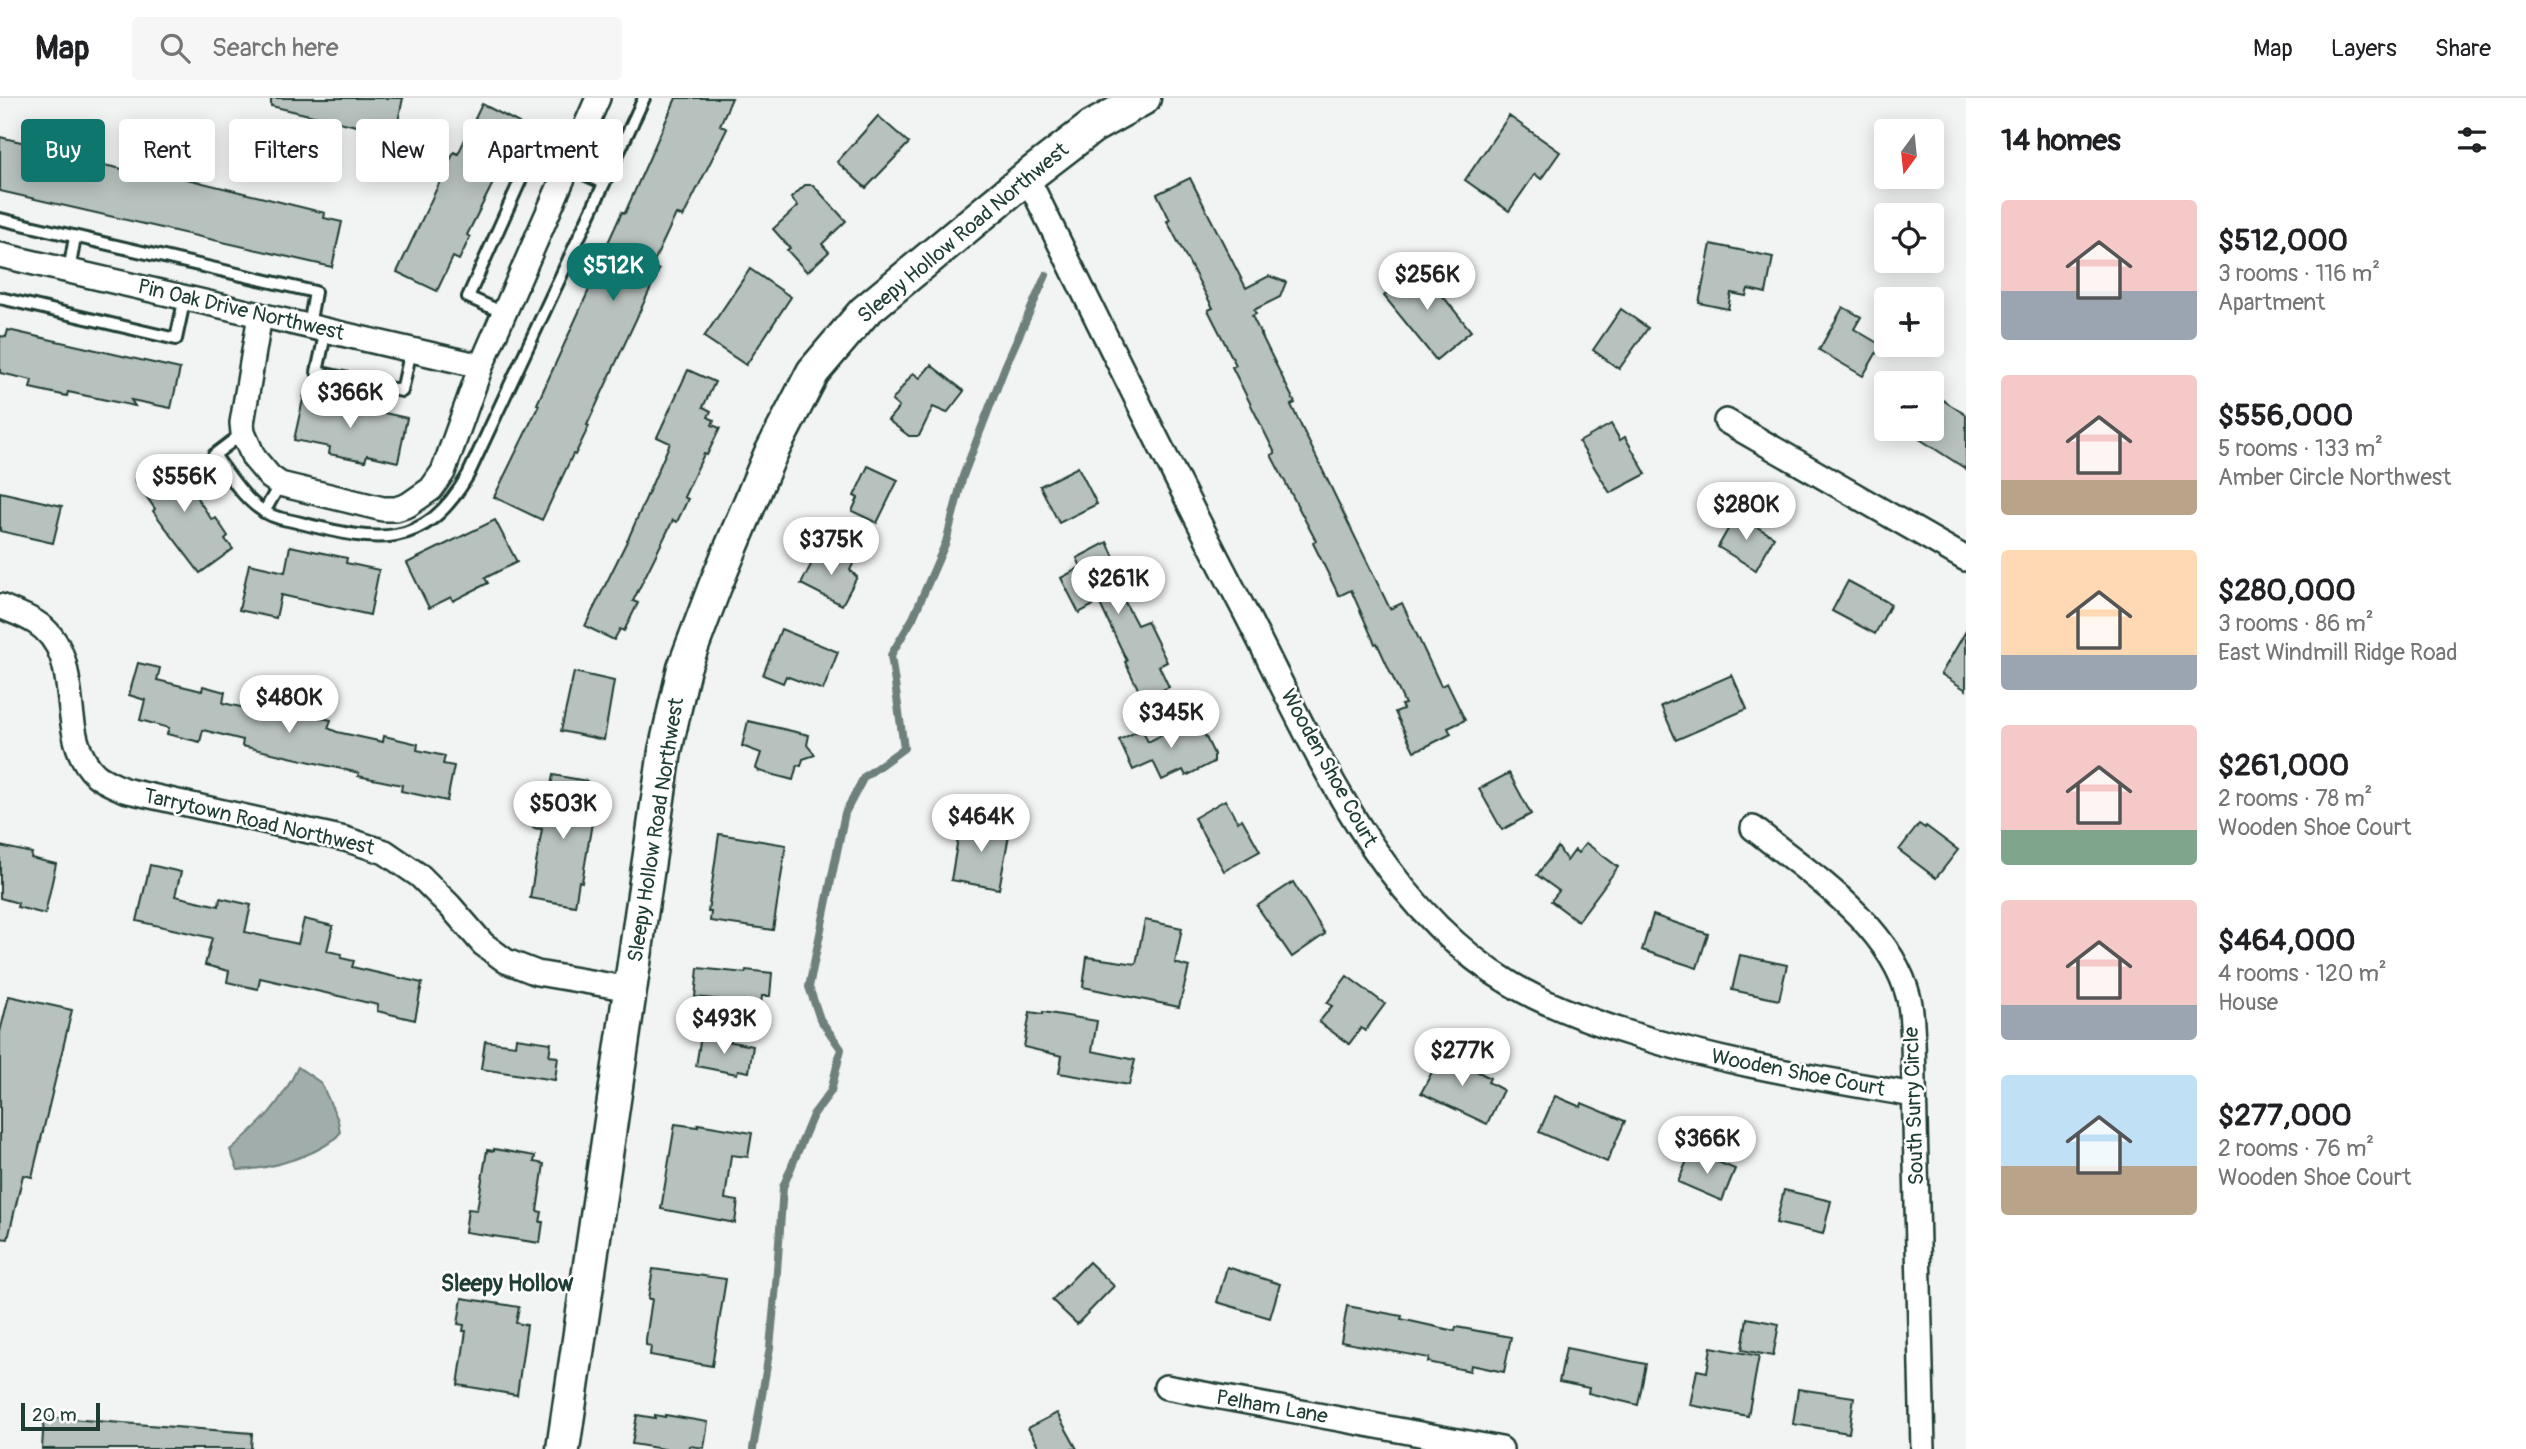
<!DOCTYPE html>
<meta charset="utf-8">
<style>
body{margin:0;font-family:Pangolin,sans-serif;background:#f6f6f6;color:#202124;height:100vh;display:flex;flex-direction:column;font-size:26px;white-space:nowrap}
*{box-sizing:border-box;margin:0}
p{font-size:23px;color:#757577}
.icon{flex:none;width:38px;height:38px;fill:none;stroke:currentColor;stroke-width:2;stroke-linecap:round;stroke-linejoin:round}
.map{position:relative;flex:1;overflow:hidden}
.side{display:flex;flex-direction:column;background:#fff;width:560px}
.side>*{flex:none}
.guide{position:absolute;left:21px;top:21px;width:665px;height:63px;display:flex;gap:14px}
.needle{width:46px;rotate:195deg}
.tools{position:absolute;left:1874px;top:21px;display:grid;gap:14px}
.tools a{display:grid;place-items:center;width:70px;height:70px;border-radius:7px;background:#fff;box-shadow:0 4px 18px #0003;font-size:35px}
.scale{position:absolute;left:21px;bottom:18px;width:79px;box-sizing:border-box;padding-left:7px;border:4px solid #1f3d34;border-top:0;font-size:19px;line-height:24px;white-space:nowrap;color:#1f3d34;-webkit-text-stroke:5px #fff;paint-order:stroke}
.price{position:absolute;translate:-50% -60px;padding:0 16px;border-radius:24px;background:#fff;color:#222;font-size:23px;line-height:46px;filter:drop-shadow(0 2px 4px #0008)}
.price::after{content:'';position:absolute;left:50%;top:42px;width:21px;height:16px;margin-left:-10px;background:inherit;clip-path:polygon(0 0,100% 0,50% 100%)}
.price.current{background:#0f766e;color:#fff}
ul{padding:0;list-style:none}
li{display:flex;align-items:center;gap:21px;height:175px;padding:0 35px}
li span{display:grid;place-items:center;flex:none;width:196px;height:140px;border-radius:7px;color:#555}
li>.icon{margin-inline-start:auto}
span .icon{width:84px;height:84px;fill:#fffc;stroke-width:1}
li b{font-size:30px}
h2{display:flex;justify-content:space-between;align-items:center;height:84px;padding:0 35px;font-size:30px}
.pill{padding:0 24px;border-radius:7px;background:#fff;box-shadow:0 4px 18px #0003;font-size:24px;line-height:63px}
.pill.current{background:#0f766e;color:#fff}
header{display:flex;align-items:center;gap:42px;box-sizing:border-box;height:98px;padding:0 35px;background:#fff;border-bottom:2px solid #e0e0e0}
header strong{font-size:33px}
nav{display:flex;gap:38px;margin-inline-start:auto;font-size:24px}
.search{width:490px;height:63px;background:#f6f6f6;display:flex;align-items:center;gap:18px;box-sizing:border-box;padding:0 24px;border-radius:7px;color:#757577;font-size:26px}
main{display:flex;flex:1;min-height:0}
.map>svg:first-child{display:block}
</style>
<header>
<strong>Map</strong>
<div class="search"><svg class="icon" aria-label="search" viewBox="0 0 24 24"><circle cx="10" cy="10" r="6"/><path d="M15 15l6 6"/></svg>Search here</div>
<nav><a>Map</a><a>Layers</a><a>Share</a></nav>
</header>
<main>
<div class="map">
<svg width="1966" height="1351" viewBox="0 0 1966 1351">
<rect width="100%" height="100%" fill="#f2f3f3"/>
<filter id="ink" filterUnits="userSpaceOnUse"><feTurbulence type="fractalNoise" baseFrequency=".0143" numOctaves="2"/><feDisplacementMap in="SourceGraphic" scale="14" xChannelSelector="R" yChannelSelector="G"/><feConvolveMatrix kernelMatrix="1 2 1 2 8 2 1 2 1" color-interpolation-filters="sRGB"/></filter>
<g filter="url(#ink)">
<!-- water -->
<path fill="#a1adaa" stroke="#6d807b" stroke-width="2" d="M 298,969 L 321,985 L 338,1022 L 340,1035 C 322,1057 266,1072 238,1072 L 230,1052 C 263,1023 279,1009 298,969 Z"/>
<g fill="none" stroke-linecap="round" stroke-linejoin="round">
<!-- stream -->
<polyline stroke="#6d807b" stroke-width="8" points="753,1351 770,1249 776,1187 783,1089 813,1017 831,993 841,951 820,921 809,889 845,715 864,679 904,650 891,557 913,520 946,444 963,378 1005,269 1046,177"/>
</g>
<!-- building -->
<g fill="#b7c1bd" stroke="#1f3d34" stroke-width="2">
<polygon points="271,0 403,0 396,33 369,27 369,31 271,8"/>
<polygon points="676,0 732,0 720,27 727,31 683,119 676,116 652,168 659,172 587,327 589,328 575,357 573,356 542,422 494,399 539,307 537,306 608,150 606,149 622,114 625,115"/>
<polygon points="482,6 519,25 505,53 508,55 467,137 470,139 459,162 453,159 437,193 397,174 454,54 458,56"/>
<polygon points="878,18 909,45 866,90 837,64"/>
<polygon points="1509,18 1560,54 1541,81 1535,76 1509,113 1465,82"/>
<polygon points="0,39 63,54 62,58 141,75 142,70 325,115 324,120 342,124 332,169 0,93"/>
<polygon points="1190,80 1246,190 1269,178 1286,184 1280,199 1254,212 1256,216 1252,218 1295,305 1291,307 1390,511 1402,505 1441,588 1447,585 1465,622 1448,630 1451,636 1427,648 1414,653 1395,614 1403,611 1401,607 1405,606 1377,545 1375,546 1351,492 1339,498 1313,445 1316,443 1271,357 1275,355 1232,269 1236,267 1208,212 1213,210 1167,123 1170,122 1157,96"/>
<polygon points="805,87 813,87 846,123 822,146 829,154 807,174 787,152 790,150 773,131 798,108 791,100"/>
<polygon points="1711,146 1773,159 1766,195 1748,191 1746,198 1731,195 1728,211 1699,205"/>
<polygon points="1417,166 1471,233 1436,262 1384,198 1398,186 1396,184"/>
<polygon points="750,171 791,199 746,267 704,239"/>
<polygon points="1843,209 1861,219 1854,231 1881,247 1863,278 1819,252"/>
<polygon points="1621,211 1648,230 1619,271 1593,252"/>
<polygon points="8,232 180,271 171,310 131,302 135,308 68,294 67,298 30,290 32,282 0,275 0,238 6,239"/>
<polygon points="931,267 964,293 947,315 933,309 919,338 909,338 888,322 899,309 892,303 913,275 920,280"/>
<polygon points="688,272 715,284 703,309 711,313 708,319 714,322 712,327 720,330 707,357 704,356 684,399 688,401 677,424 673,422 633,503 638,505 624,533 620,531 614,542 585,528 629,439 670,345 657,339"/>
<polygon points="1932,295 1966,317 1966,371 1904,331 1932,331"/>
<polygon points="304,297 407,320 398,364 367,357 365,363 329,356 330,349 294,342"/>
<polygon points="1611,326 1620,342 1625,339 1646,376 1610,395 1579,344"/>
<polygon points="169,359 176,369 179,366 193,385 189,388 212,422 216,420 228,438 225,441 233,451 200,475 153,413 155,411 135,382"/>
<polygon points="868,368 898,382 877,425 852,413 858,400 854,398"/>
<polygon points="1078,369 1097,406 1059,425 1040,388"/>
<polygon points="0,394 62,408 53,445 0,433"/>
<polygon points="1736,417 1774,439 1756,472 1718,449"/>
<polygon points="495,422 517,464 485,480 488,485 453,503 451,499 429,510 407,465"/>
<polygon points="1107,444 1127,486 1118,491 1137,527 1147,523 1167,564 1159,568 1169,589 1143,601 1125,564 1127,563 1099,504 1079,515 1061,480 1081,469 1077,460"/>
<polygon points="290,448 347,460 346,465 379,472 370,517 281,497 276,520 239,512 249,466 285,474"/>
<polygon points="834,451 855,462 850,472 857,479 842,507 801,486 815,459 828,464"/>
<polygon points="1848,483 1891,506 1875,536 1832,513"/>
<polygon points="781,531 838,554 823,592 786,578 783,585 763,577"/>
<polygon points="1966,533 1966,592 1941,576"/>
<polygon points="138,565 160,570 157,582 202,593 203,588 225,594 223,605 267,615 269,608 331,622 328,630 337,634 383,644 384,638 418,646 417,652 445,658 443,666 454,668 447,703 401,693 402,687 358,678 359,675 242,648 243,642 203,632 200,644 167,636 169,630 140,622 145,602 129,597"/>
<polygon points="574,574 614,583 604,642 561,633"/>
<polygon points="1732,577 1747,611 1676,642 1661,608"/>
<polygon points="748,623 809,637 807,647 815,657 803,661 801,668 797,667 793,682 759,673 756,670 761,655 742,648"/>
<polygon points="1198,623 1214,656 1214,664 1186,678 1183,672 1162,682 1153,663 1133,672 1119,642 1142,631 1148,644 1188,624 1190,627"/>
<polygon points="1509,675 1531,716 1502,732 1479,691"/>
<polygon points="553,677 587,683 585,699 596,701 582,784 579,783 575,808 530,800 542,731 533,730 538,702 548,704"/>
<polygon points="1225,702 1238,724 1242,721 1260,753 1224,773 1194,720"/>
<polygon points="977,717 1000,721 998,735 1009,737 999,791 951,782 960,728 974,731"/>
<polygon points="1919,726 1925,730 1926,728 1958,752 1936,780 1899,752"/>
<polygon points="719,736 786,747 773,832 710,823 711,814 708,814"/>
<polygon points="1586,745 1618,769 1578,823 1551,803 1559,793 1537,777 1558,749 1567,763 1575,752 1578,755"/>
<polygon points="0,748 32,755 31,760 56,766 45,816 17,809 18,805 0,800"/>
<polygon points="150,767 181,774 175,798 219,808 220,800 251,807 245,834 298,846 304,821 333,828 327,853 342,856 341,860 354,863 352,869 422,885 415,922 377,913 378,907 260,880 258,891 227,884 229,873 205,867 212,840 137,823"/>
<polygon points="1293,784 1325,836 1292,859 1257,808"/>
<polygon points="1653,817 1708,836 1697,870 1642,852"/>
<polygon points="1145,822 1182,830 1175,865 1189,869 1179,909 1083,889 1087,859 1136,866"/>
<polygon points="1740,857 1787,867 1779,902 1732,892"/>
<polygon points="698,870 745,875 746,872 772,875 770,898 762,898 761,906 695,899"/>
<polygon points="1347,878 1385,906 1365,933 1361,930 1349,946 1319,924 1332,908 1327,905"/>
<polygon points="9,898 72,912 32,1079 23,1077 8,1141 0,1140 0,934"/>
<polygon points="1030,914 1043,916 1043,914 1097,923 1092,953 1135,962 1129,987 1059,975 1062,958 1024,949"/>
<polygon points="701,938 753,948 749,974 738,972 737,976 696,968"/>
<polygon points="516,940 551,945 549,958 558,959 555,982 481,971 485,943 515,947"/>
<polygon points="1443,953 1470,966 1469,969 1490,980 1488,984 1503,992 1487,1026 1421,995"/>
<polygon points="1555,998 1581,1009 1582,1005 1625,1023 1607,1064 1539,1034"/>
<polygon points="675,1026 698,1029 698,1026 752,1035 748,1059 731,1057 725,1101 738,1103 735,1125 661,1111"/>
<polygon points="494,1051 535,1058 534,1064 544,1066 537,1113 542,1114 540,1124 543,1124 540,1145 465,1134 468,1111 477,1112 487,1052 494,1053"/>
<polygon points="1691,1053 1735,1071 1722,1103 1678,1084"/>
<polygon points="1784,1092 1831,1103 1823,1136 1776,1125"/>
<polygon points="1089,1164 1114,1188 1077,1226 1052,1202"/>
<polygon points="1227,1169 1280,1186 1270,1220 1217,1204"/>
<polygon points="653,1171 726,1181 712,1268 650,1257 651,1248 646,1247 646,1241 652,1201 648,1201"/>
<polygon points="462,1200 519,1209 516,1225 527,1227 517,1297 458,1287 466,1233 463,1233 464,1227 458,1226"/>
<polygon points="1347,1208 1402,1218 1401,1221 1455,1233 1456,1229 1511,1239 1504,1274 1471,1267 1470,1273 1428,1264 1429,1260 1341,1244"/>
<polygon points="1747,1220 1779,1226 1773,1258 1742,1252"/>
<polygon points="1711,1249 1759,1258 1748,1318 1690,1307 1697,1272 1707,1274"/>
<polygon points="1566,1250 1646,1266 1638,1307 1588,1295 1589,1290 1559,1284"/>
<polygon points="1798,1291 1854,1299 1849,1335 1793,1326"/>
<polygon points="1057,1315 1077,1351 1040,1351 1028,1330"/>
<polygon points="637,1317 655,1320 655,1317 665,1319 665,1317 708,1324 704,1350 689,1348 689,1351 664,1351 632,1346"/>
<polygon points="44,1319 252,1335 251,1351 42,1351"/>
</g>
<g fill="none" stroke-linecap="round" stroke-linejoin="round">
<defs>
<g id="lane">
<polyline points="568,69 604,85"/>
<polyline points="0,121 315,194 309,228"/>
<polyline points="69,173 75,139"/>
<polyline points="0,200 176,241 185,199"/>
<polyline points="504,215 468,199 538,43 573,59"/>
<polyline points="326,232 317,274 402,293 411,252"/>
<path d="M 243,335 L 214,357 C 232,380 249,412 279,420 C 360,438 418,465 468,377 L 644,0"/>
<polyline points="264,414 280,386"/>
</g>
<g id="street">
<path d="M 1027,79 C 1098,223 1168,367 1243,510 C 1312,643 1377,806 1511,886 C 1548,908 1590,923 1632,936 C 1724,966 1819,980 1914,997"/>
<polyline points="0,157 481,268"/>
<polyline points="260,217 242,325 243,335 254,360 270,379 280,386 383,411 396,411 408,407 431,391 443,374 481,268 598,0"/>
<polyline points="1726,323 1966,461"/>
<path d="M 0,508 C 11,513 24,517 35,524 C 89,557 53,638 96,677 C 103,683 116,688 124,692 L 345,741 L 385,754 L 420,778 L 450,808 L 483,846 L 506,863 L 537,875 L 631,891"/>
<path d="M 1753,730 C 1809,775 1891,827 1909,901 C 1912,914 1912,929 1913,943 L 1923,1351"/>
<polyline points="1166,1289 1501,1351"/>
</g>
<polyline id="secondary" points="563,1351 665,653 684,570 715,488 770,357 813,274 864,214 1027,79 1092,29 1144,0"/>
</defs>
<!-- lane casing -->
<use href="#lane" stroke="#1f3d34" stroke-width="16"/>
<!-- street casing -->
<use href="#street" stroke="#1f3d34" stroke-width="28"/>
<!-- secondary casing -->
<use href="#secondary" stroke="#1f3d34" stroke-width="37"/>
<!-- lane -->
<use href="#lane" stroke="#fff" stroke-width="10"/>
<!-- street -->
<use href="#street" stroke="#fff" stroke-width="23"/>
<!-- secondary -->
<use href="#secondary" stroke="#fff" stroke-width="32"/>
</g>
</g>
<g text-anchor="middle" dominant-baseline="central" stroke-width="5" stroke-linejoin="round" paint-order="stroke">
<!-- street labels -->
<g font-size="21" fill="#1f3d34" stroke="#fff">
<text transform="translate(963 135) rotate(-40)">Sleepy Hollow Road Northwest</text>
<text transform="translate(241 212) rotate(13)">Pin Oak Drive Northwest</text>
<text transform="translate(1329 670) rotate(61)">Wooden Shoe Court</text>
<text transform="translate(259 724) rotate(13)">Tarrytown Road Northwest</text>
<text transform="translate(656 732) rotate(-81)">Sleepy Hollow Road Northwest</text>
<text transform="translate(1798 975) rotate(11)">Wooden Shoe Court</text>
<text transform="translate(1914 1008) rotate(-92)">South Surry Circle</text>
<text transform="translate(1272 1309) rotate(10)">Pelham Lane</text>
</g>
<!-- neighbourhood labels -->
<g font-size="23" font-weight="bold" fill="#1f3d34" stroke="#fff">
<text x="507" y="1185">Sleepy Hollow</text>
</g>
</g>
</svg>
<div class="tools">
<a><svg class="needle" viewBox="-14 -14 28 28"><path d="M0-13l5 13h-10z" fill="#e53935"/><path d="M0 13l5-13h-10z" fill="#757577"/></svg></a>
<a><svg class="icon" aria-label="locate" viewBox="0 0 24 24"><circle cx="12" cy="12" r="6"/><path d="M12 2v4M12 18v4M2 12h4M18 12h4"/></svg></a>
<a>+</a>
<a>−</a>
</div>
<div class="scale">20 m</div>
<b class="price current" style="left:613px;top:205px">$512K</b>
<b class="price" style="left:1427px;top:214px">$256K</b>
<b class="price" style="left:350px;top:332px">$366K</b>
<b class="price" style="left:184px;top:416px">$556K</b>
<b class="price" style="left:1746px;top:444px">$280K</b>
<b class="price" style="left:831px;top:479px">$375K</b>
<b class="price" style="left:1118px;top:518px">$261K</b>
<b class="price" style="left:289px;top:637px">$480K</b>
<b class="price" style="left:1171px;top:652px">$345K</b>
<b class="price" style="left:563px;top:743px">$503K</b>
<b class="price" style="left:981px;top:756px">$464K</b>
<b class="price" style="left:724px;top:958px">$493K</b>
<b class="price" style="left:1462px;top:990px">$277K</b>
<b class="price" style="left:1707px;top:1078px">$366K</b>
<div class="guide">
<a class="pill current">Buy</a>
<a class="pill">Rent</a>
<a class="pill">Filters</a>
<a class="pill">New</a>
<a class="pill">Apartment</a>
</div>
</div>
<section class="side">
<h2>14 homes<svg class="icon" aria-label="filters" viewBox="0 0 24 24"><path d="M4 7h16M4 17h16"/><circle cx="9" cy="7" r="2"/><circle cx="15" cy="17" r="2"/></svg></h2>
<ul>
<li><span style="background:linear-gradient(#f6c9c9 65%,#9aa5b1 0)"><svg class="icon" aria-label="home" viewBox="0 0 24 24"><path d="M3 11l9-7 9 7M6 9v11h12V9"/></svg></span><div><b>$512,000</b><p>3 rooms · 116 m²</p><p>Apartment</p></div></li>
<li><span style="background:linear-gradient(#f6c9c9 75%,#b9a48a 0)"><svg class="icon" aria-label="home" viewBox="0 0 24 24"><path d="M3 11l9-7 9 7M6 9v11h12V9"/></svg></span><div><b>$556,000</b><p>5 rooms · 133 m²</p><p>Amber Circle Northwest</p></div></li>
<li><span style="background:linear-gradient(#ffd9b3 75%,#9aa5b1 0)"><svg class="icon" aria-label="home" viewBox="0 0 24 24"><path d="M3 11l9-7 9 7M6 9v11h12V9"/></svg></span><div><b>$280,000</b><p>3 rooms · 86 m²</p><p>East Windmill Ridge Road</p></div></li>
<li><span style="background:linear-gradient(#f6c9c9 75%,#7fa58c 0)"><svg class="icon" aria-label="home" viewBox="0 0 24 24"><path d="M3 11l9-7 9 7M6 9v11h12V9"/></svg></span><div><b>$261,000</b><p>2 rooms · 78 m²</p><p>Wooden Shoe Court</p></div></li>
<li><span style="background:linear-gradient(#f6c9c9 75%,#9aa5b1 0)"><svg class="icon" aria-label="home" viewBox="0 0 24 24"><path d="M3 11l9-7 9 7M6 9v11h12V9"/></svg></span><div><b>$464,000</b><p>4 rooms · 120 m²</p><p>House</p></div></li>
<li><span style="background:linear-gradient(#bfe0f5 65%,#b9a48a 0)"><svg class="icon" aria-label="home" viewBox="0 0 24 24"><path d="M3 11l9-7 9 7M6 9v11h12V9"/></svg></span><div><b>$277,000</b><p>2 rooms · 76 m²</p><p>Wooden Shoe Court</p></div></li>
</ul>
</section>
</main>
